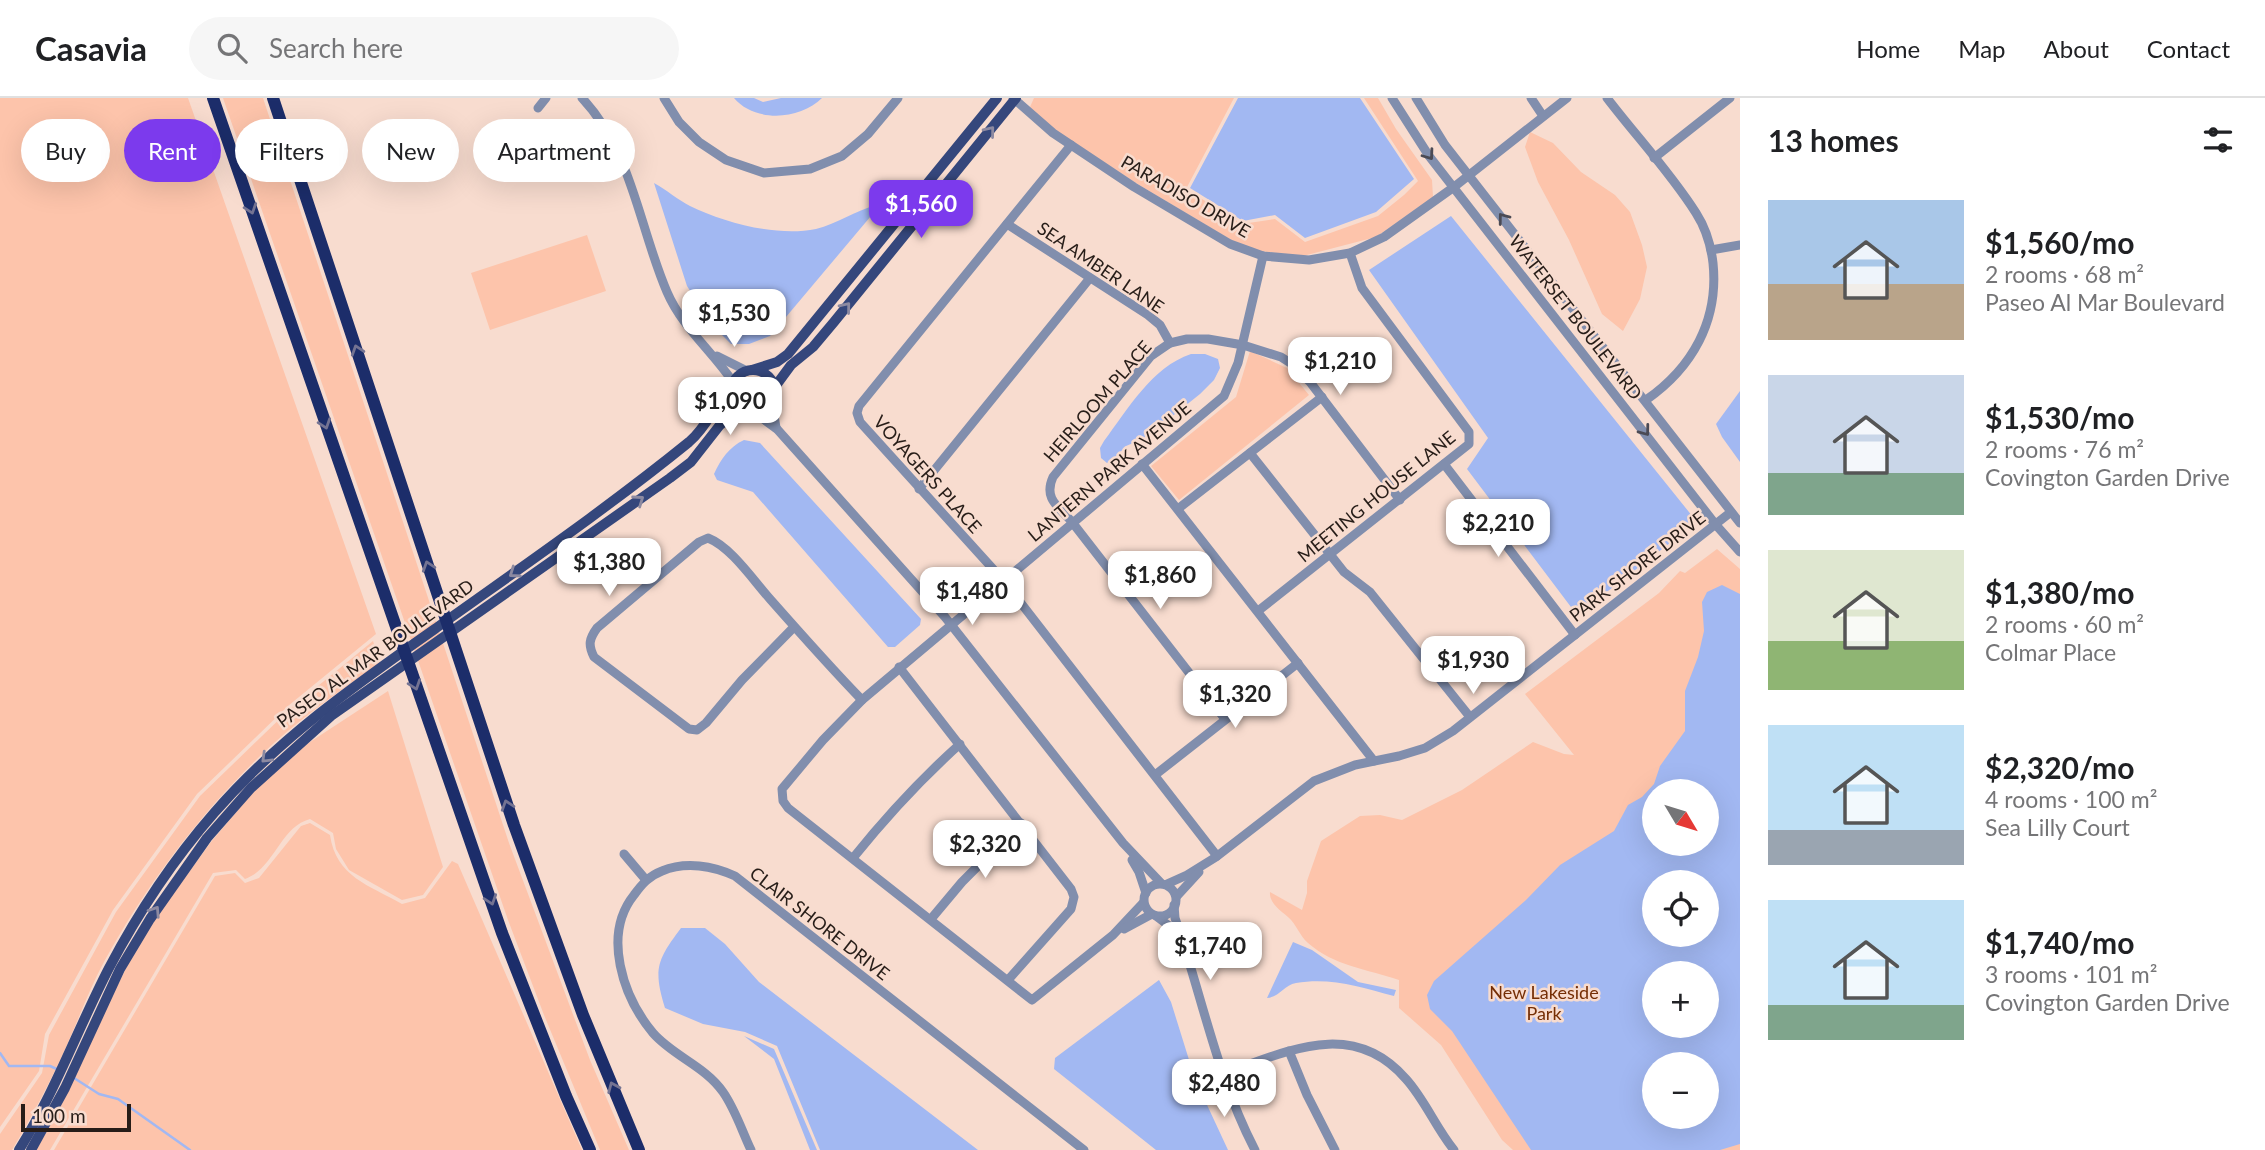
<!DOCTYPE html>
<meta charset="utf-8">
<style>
body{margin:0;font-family:Lato,sans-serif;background:#f6f6f6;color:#202124;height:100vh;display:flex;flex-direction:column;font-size:26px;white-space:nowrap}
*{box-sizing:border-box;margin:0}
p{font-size:23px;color:#757577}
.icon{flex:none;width:38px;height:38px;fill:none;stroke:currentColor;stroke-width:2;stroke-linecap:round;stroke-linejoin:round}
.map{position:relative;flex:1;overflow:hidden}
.panel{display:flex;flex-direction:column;background:#fff;width:525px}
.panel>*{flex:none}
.top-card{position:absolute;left:21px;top:21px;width:665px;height:63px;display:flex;gap:14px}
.needle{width:46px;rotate:128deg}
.fabs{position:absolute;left:1642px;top:681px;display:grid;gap:14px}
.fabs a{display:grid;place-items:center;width:77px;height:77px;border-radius:50%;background:#fff;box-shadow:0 7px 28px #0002;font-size:35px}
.scale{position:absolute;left:21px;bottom:18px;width:110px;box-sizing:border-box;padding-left:7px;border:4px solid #271d18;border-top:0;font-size:19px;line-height:24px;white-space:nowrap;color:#271d18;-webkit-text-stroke:5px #f8dccf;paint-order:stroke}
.price{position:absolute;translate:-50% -60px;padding:0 16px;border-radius:14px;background:#fff;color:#222;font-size:23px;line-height:46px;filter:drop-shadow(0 2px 4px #0008)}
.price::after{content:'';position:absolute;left:50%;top:42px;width:21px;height:16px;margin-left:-10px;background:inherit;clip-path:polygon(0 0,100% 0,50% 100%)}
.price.active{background:#7c3aed;color:#fff}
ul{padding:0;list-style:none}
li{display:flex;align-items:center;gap:21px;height:175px;padding:0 28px}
li span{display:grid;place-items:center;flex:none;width:196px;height:140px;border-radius:0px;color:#555}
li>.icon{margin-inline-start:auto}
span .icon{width:84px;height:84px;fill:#fffc;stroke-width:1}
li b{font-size:30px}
h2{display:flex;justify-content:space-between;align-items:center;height:84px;padding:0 28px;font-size:30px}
.pill{padding:0 24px;border-radius:32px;background:#fff;box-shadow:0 7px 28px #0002;font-size:24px;line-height:63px}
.pill.active{background:#7c3aed;color:#fff}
header{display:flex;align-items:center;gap:42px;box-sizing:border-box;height:98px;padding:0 35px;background:#fff;border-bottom:2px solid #e0e0e0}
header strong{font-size:33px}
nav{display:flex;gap:38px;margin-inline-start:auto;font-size:24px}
.search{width:490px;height:63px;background:#f6f6f6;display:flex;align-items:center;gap:18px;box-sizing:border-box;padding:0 24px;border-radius:38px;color:#757577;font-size:26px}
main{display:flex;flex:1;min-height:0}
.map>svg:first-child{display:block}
</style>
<header>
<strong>Casavia</strong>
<div class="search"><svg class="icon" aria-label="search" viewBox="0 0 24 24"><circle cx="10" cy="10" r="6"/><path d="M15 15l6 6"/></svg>Search here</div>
<nav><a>Home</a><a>Map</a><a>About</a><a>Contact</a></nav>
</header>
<main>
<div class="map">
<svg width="1740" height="1052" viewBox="0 0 1740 1052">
<rect width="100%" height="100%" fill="#f8dccf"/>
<!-- green -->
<g fill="#fdc4ab" fill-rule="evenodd">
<polygon points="0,0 188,0 376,536 288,608 197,696 113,812 45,936 39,973 0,1029"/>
<polygon points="223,0 263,0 509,745 590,962 629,1052 600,1052 544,917 508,822"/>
<polygon points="1034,0 1234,0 1186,91 1242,126 1275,121 1305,144 1378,118 1404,97 1418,83 1364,0 1378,0 1396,31 1432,82 1433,99 1376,139 1303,158 1260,153 1231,142 1136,85 1055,32 1030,9"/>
<polygon points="1530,34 1553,45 1581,74 1615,97 1630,114 1642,147 1647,169 1640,201 1623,233 1602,216 1569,142 1538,84 1525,49"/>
<polygon points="587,137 606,193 490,232 471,175"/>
<polygon points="1250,253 1287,270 1309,297 1179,402 1151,368 1236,299"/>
<path d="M 1717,451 L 1740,471 L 1740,1052 L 1513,1052 L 1502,1042 L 1441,947 L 1399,910 L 1399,882 C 1367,871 1334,868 1308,845 C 1299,837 1297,827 1288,819 C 1280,812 1269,805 1270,794 L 1302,812 L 1307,795 L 1307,783 L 1321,743 L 1360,718 L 1380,717 L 1402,722 L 1462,692 L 1533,644 L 1564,656 L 1574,657 L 1525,596 L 1659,495 L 1680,473 L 1685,475 ZM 1654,693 L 1706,693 L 1706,746 L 1654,746 ZM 1654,784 L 1706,784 L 1706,836 L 1654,836 ZM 1654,875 L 1706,875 L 1706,928 L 1654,928 ZM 1654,966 L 1706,966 L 1706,1018 L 1654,1018 Z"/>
<path d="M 373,543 L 380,565 C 343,590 307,616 274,645 C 206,707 150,781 105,862 C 88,893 77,926 62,958 C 47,990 30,1022 12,1052 L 0,1052 L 0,1036 L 42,975 L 49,937 L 116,814 L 200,698 L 291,610 Z"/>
<path d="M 388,593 L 443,769 L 423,797 L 402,802 L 349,772 L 336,751 L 333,735 L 310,721 C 280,729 274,771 245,781 L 236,772 L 213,775 L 50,1052 L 36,1052 L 142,838 L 211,744 L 254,693 L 307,646 Z"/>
<path d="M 310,725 L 330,737 C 336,779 369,787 402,806 L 425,800 L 452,763 L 458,766 L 582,1052 L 54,1052 L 215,778 L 235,775 L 245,785 L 259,780 L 301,728 Z"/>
</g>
<!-- water -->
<g fill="#a2b8f2" fill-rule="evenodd">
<path d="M 734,0 L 754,0 L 763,4 L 781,0 L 822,0 C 800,22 755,25 734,0 Z"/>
<polygon points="1238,0 1360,0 1414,81 1376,114 1305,140 1275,117 1243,123 1190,90"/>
<path d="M 654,85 C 667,92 678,102 690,108 C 725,125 777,139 816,131 C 837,126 856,112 877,107 L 876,112 L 770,238 L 749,246 L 731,246 L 712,227 L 687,188 Z"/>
<polygon points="1451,118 1697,424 1577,517 1467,371 1488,340 1369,172"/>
<path d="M 1191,256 L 1205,256 L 1218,261 L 1220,270 L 1214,282 L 1200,296 L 1145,340 L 1126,348 L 1111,364 L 1107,365 L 1101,360 L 1100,350 L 1104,343 C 1128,311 1152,269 1191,256 Z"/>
<polygon points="1740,293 1740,364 1722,339 1716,326"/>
<path d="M 744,342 L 760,345 L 921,521 L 920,527 L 895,549 L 888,549 L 753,394 L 717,382 L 714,376 C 721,361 729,349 744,342 Z"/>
<path d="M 1722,487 L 1740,496 L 1740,1046 L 1720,1052 L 1531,1052 L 1452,933 L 1430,911 L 1427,897 L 1434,883 L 1526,802 L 1560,767 L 1614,733 L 1628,707 L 1642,699 L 1654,686 L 1660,668 L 1685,633 L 1685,593 L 1698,559 L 1704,533 L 1702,504 L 1707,494 ZM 1654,693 L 1706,693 L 1706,746 L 1654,746 ZM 1654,784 L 1706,784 L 1706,836 L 1654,836 ZM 1654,875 L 1706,875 L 1706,928 L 1654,928 ZM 1654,966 L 1706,966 L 1706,1018 L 1654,1018 Z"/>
<path d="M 681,830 L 705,830 L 725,846 L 759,884 L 978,1052 L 820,1052 L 777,948 L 745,934 L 703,926 L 665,910 C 653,871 657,862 681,830 Z"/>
<path d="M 1293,844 L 1312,852 L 1358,884 L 1396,892 L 1394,898 C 1361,889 1330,879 1296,885 C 1284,887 1280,899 1267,900 Z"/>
<polygon points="1159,882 1171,904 1195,981 1228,1052 1156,1052 1054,971 1055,960"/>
<polygon points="744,938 774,951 817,1052 810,1052 774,961"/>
</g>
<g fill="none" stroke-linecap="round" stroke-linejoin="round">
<!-- stream -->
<g stroke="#a2b8f2" stroke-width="2.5">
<polyline points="0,955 9,968 50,968 59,972"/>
<polyline points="74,980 99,996 118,1001 190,1052"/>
</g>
<!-- minor -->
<g stroke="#818ead" stroke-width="9">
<path d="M 582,0 C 632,53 639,129 667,194 C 682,229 712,253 733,284"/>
<polyline points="664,0 679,24 699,44 726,62 764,75 810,71 842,58 868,36 898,0"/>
<polyline points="1013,0 1053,35 1134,89 1230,146 1263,158 1309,162 1350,155 1384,139 1454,89 1567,0"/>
<polyline points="1392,0 1429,58 1716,427 1740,454"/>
<polyline points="1416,0 1445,47 1740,425"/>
<polyline points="1531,0 1543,18"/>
<path d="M 1607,0 C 1636,38 1670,74 1696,115 C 1705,129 1711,148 1713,165 C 1719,223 1692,270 1646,302"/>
<polyline points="538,10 546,0"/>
<polyline points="1071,47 859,308 857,315 860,324 1003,482 1217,758"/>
<polyline points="1654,60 1730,0"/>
<polyline points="1007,126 1148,217 1160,227 1170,245"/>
<polyline points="1711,152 1740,147"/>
<polyline points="717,258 747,273"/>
<polyline points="772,304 776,330"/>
<polyline points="755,315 777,331 945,519 1123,745 1161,785"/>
<polyline points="1250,355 1344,474 1370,494 1470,619"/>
<polyline points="1142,366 1374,663"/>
<polyline points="1444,366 1575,537"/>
<polyline points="919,391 1090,180"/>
<polyline points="1179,410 1322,299"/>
<polyline points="1258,513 1469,346 1469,334 1362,190 1350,155"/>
<path d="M 794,529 L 742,582 L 706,625 L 697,632 L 689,631 L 594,559 C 588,547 589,541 597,530 L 699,444 L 708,440 C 731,449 753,482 770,501 C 800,535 830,569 862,602"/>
<polyline points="899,569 1071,791 1074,799 1071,811 1008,882"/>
<path d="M 1225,621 L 1072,424 C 1059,409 1043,401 1053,379 L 1151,258 L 1170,245 L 1187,241 L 1208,241 L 1243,247 L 1281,259 L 1292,266 L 1310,284 L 1400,402"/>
<polyline points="1155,677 1298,565"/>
<polyline points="624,756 646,782"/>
<path d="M 853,760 C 886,719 921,681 960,646"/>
<polyline points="1132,762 1139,774 1146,795"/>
<circle cx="1160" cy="802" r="16"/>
<polyline points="1167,786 1187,777 1216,759 1314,683 1355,667 1399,658 1425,650 1453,633 1731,414"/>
<polyline points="1177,798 1199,774"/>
<polyline points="1143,805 1113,837 1032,902 788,710 783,703 782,691 823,642 862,602 1224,298 1238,265 1263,158"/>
<path d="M 1174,807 L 1175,820 C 1202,898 1217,979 1255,1052"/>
<polyline points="1156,818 1168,827 1180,846"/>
<polyline points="931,821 962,784 1021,725"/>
<polyline points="1124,831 1150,817"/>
<polyline points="1289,953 1307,997 1335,1052"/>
<path d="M 1223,976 C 1286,954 1352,919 1406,981 C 1425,1002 1436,1030 1454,1052"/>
<path d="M 751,1052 C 742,1033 735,1011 723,994 C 705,968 673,958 653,935 C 623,899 602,837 634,797 C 642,786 649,778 662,773 C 686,763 713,768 735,778 L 1084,1052"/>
</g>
<!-- major -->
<g stroke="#35477c" stroke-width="10">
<polyline points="752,272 777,264 788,256 997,0"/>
<circle cx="753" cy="294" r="22"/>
<polyline points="774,293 777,286 791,267 813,249 834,224 1016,0"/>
<path d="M 19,1052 C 55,994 78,930 109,870 C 138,815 173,762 214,715 C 279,640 358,585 439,528 C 523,468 609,409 689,344 C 709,327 715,304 731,290"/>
<polyline points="31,1052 65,990 120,871 150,821 207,740 251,690 331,618 670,380 691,364 720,327 725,323 751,315"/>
</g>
<!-- highway -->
<g stroke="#1c2d6a" stroke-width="12">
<polyline points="213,0 502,835 566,998 590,1052"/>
<polyline points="273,0 514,727 583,917 639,1052"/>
</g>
</g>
<!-- one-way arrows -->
<defs><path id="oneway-chevron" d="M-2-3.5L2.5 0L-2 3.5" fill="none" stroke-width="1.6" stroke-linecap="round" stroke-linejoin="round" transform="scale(1.75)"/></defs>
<g stroke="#8d8aa1">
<use href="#oneway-chevron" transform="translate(990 33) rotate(-51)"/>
<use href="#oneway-chevron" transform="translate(846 209) rotate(-51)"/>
<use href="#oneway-chevron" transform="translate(639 402) rotate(-35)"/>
<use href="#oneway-chevron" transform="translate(514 475) rotate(145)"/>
<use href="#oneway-chevron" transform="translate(266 660) rotate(136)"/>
<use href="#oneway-chevron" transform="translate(155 813) rotate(-57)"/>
</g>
<g stroke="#4b4a54">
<use href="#oneway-chevron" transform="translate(1429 57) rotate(54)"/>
<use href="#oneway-chevron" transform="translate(1503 120) rotate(-127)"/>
<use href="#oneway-chevron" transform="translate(1645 333) rotate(53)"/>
</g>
<g stroke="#747392">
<use href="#oneway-chevron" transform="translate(251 111) rotate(71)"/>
<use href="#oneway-chevron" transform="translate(357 252) rotate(-108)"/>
<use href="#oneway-chevron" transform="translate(325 326) rotate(71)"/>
<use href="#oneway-chevron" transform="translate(428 468) rotate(-108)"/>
<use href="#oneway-chevron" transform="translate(415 587) rotate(71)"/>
<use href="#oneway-chevron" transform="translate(507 707) rotate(-108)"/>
<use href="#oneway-chevron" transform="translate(491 802) rotate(71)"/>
<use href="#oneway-chevron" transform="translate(613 989) rotate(-113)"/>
</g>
<g text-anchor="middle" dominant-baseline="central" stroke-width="5" stroke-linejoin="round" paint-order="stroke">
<!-- street labels -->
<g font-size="18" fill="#271d18" stroke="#f8dccf">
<text transform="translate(1186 98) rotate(30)">PARADISO DRIVE</text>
<text transform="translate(1101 169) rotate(34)">SEA AMBER LANE</text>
<text transform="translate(1576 219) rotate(52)">WATERSET BOULEVARD</text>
<text transform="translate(1097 303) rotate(-49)">HEIRLOOM PLACE</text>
<text transform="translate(1109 373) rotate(-40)">LANTERN PARK AVENUE</text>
<text transform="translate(928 376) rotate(48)">VOYAGERS PLACE</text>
<text transform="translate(1376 398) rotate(-39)">MEETING HOUSE LANE</text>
<text transform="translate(1637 468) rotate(-38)">PARK SHORE DRIVE</text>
<text transform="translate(375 555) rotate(-36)">PASEO AL MAR BOULEVARD</text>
<text transform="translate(820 825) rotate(38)">CLAIR SHORE DRIVE</text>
</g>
<!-- park labels -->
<g font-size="18" fill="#752e05" stroke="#f8dccf">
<text x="1544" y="894">New Lakeside<tspan x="1544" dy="21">Park</tspan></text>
</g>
</g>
</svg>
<div class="fabs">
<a><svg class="needle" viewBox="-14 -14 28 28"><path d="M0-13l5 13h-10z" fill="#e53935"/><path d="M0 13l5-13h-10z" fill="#757577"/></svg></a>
<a><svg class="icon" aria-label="locate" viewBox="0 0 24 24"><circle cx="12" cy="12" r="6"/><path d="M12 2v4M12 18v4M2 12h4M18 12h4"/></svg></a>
<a>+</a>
<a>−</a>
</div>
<div class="scale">100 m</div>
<b class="price active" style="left:921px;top:142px">$1,560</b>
<b class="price" style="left:734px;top:251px">$1,530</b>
<b class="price" style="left:1340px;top:299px">$1,210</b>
<b class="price" style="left:730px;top:339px">$1,090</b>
<b class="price" style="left:1498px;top:461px">$2,210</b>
<b class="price" style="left:609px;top:500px">$1,380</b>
<b class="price" style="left:1160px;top:513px">$1,860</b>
<b class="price" style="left:972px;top:529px">$1,480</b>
<b class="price" style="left:1473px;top:598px">$1,930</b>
<b class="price" style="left:1235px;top:632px">$1,320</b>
<b class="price" style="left:985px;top:782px">$2,320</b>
<b class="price" style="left:1210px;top:884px">$1,740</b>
<b class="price" style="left:1224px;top:1021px">$2,480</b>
<div class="top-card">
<a class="pill">Buy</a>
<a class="pill active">Rent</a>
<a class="pill">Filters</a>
<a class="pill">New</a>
<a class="pill">Apartment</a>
</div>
</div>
<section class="panel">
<h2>13 homes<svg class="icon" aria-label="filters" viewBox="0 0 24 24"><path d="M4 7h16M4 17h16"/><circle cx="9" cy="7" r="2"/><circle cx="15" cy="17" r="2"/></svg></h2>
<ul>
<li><span style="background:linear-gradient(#a9c7e8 60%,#b9a48a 0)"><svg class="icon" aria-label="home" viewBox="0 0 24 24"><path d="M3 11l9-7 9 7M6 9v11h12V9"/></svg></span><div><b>$1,560/mo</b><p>2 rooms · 68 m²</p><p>Paseo Al Mar Boulevard</p></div></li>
<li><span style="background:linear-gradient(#c9d6e8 70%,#7fa58c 0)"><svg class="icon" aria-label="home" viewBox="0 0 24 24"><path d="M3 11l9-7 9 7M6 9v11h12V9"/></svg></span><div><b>$1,530/mo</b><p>2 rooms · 76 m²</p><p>Covington Garden Drive</p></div></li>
<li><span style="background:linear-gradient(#dfe7d0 65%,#8fb573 0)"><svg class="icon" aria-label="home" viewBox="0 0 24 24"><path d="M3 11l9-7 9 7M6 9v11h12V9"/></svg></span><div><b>$1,380/mo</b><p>2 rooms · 60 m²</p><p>Colmar Place</p></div></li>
<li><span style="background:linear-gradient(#bfe0f5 75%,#9aa5b1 0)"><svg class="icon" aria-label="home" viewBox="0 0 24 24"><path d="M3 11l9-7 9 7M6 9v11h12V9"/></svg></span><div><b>$2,320/mo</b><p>4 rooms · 100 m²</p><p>Sea Lilly Court</p></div></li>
<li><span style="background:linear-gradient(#bfe0f5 75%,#7fa58c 0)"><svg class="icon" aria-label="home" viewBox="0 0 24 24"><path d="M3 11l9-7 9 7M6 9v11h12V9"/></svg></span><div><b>$1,740/mo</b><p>3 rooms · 101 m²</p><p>Covington Garden Drive</p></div></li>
</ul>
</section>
</main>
